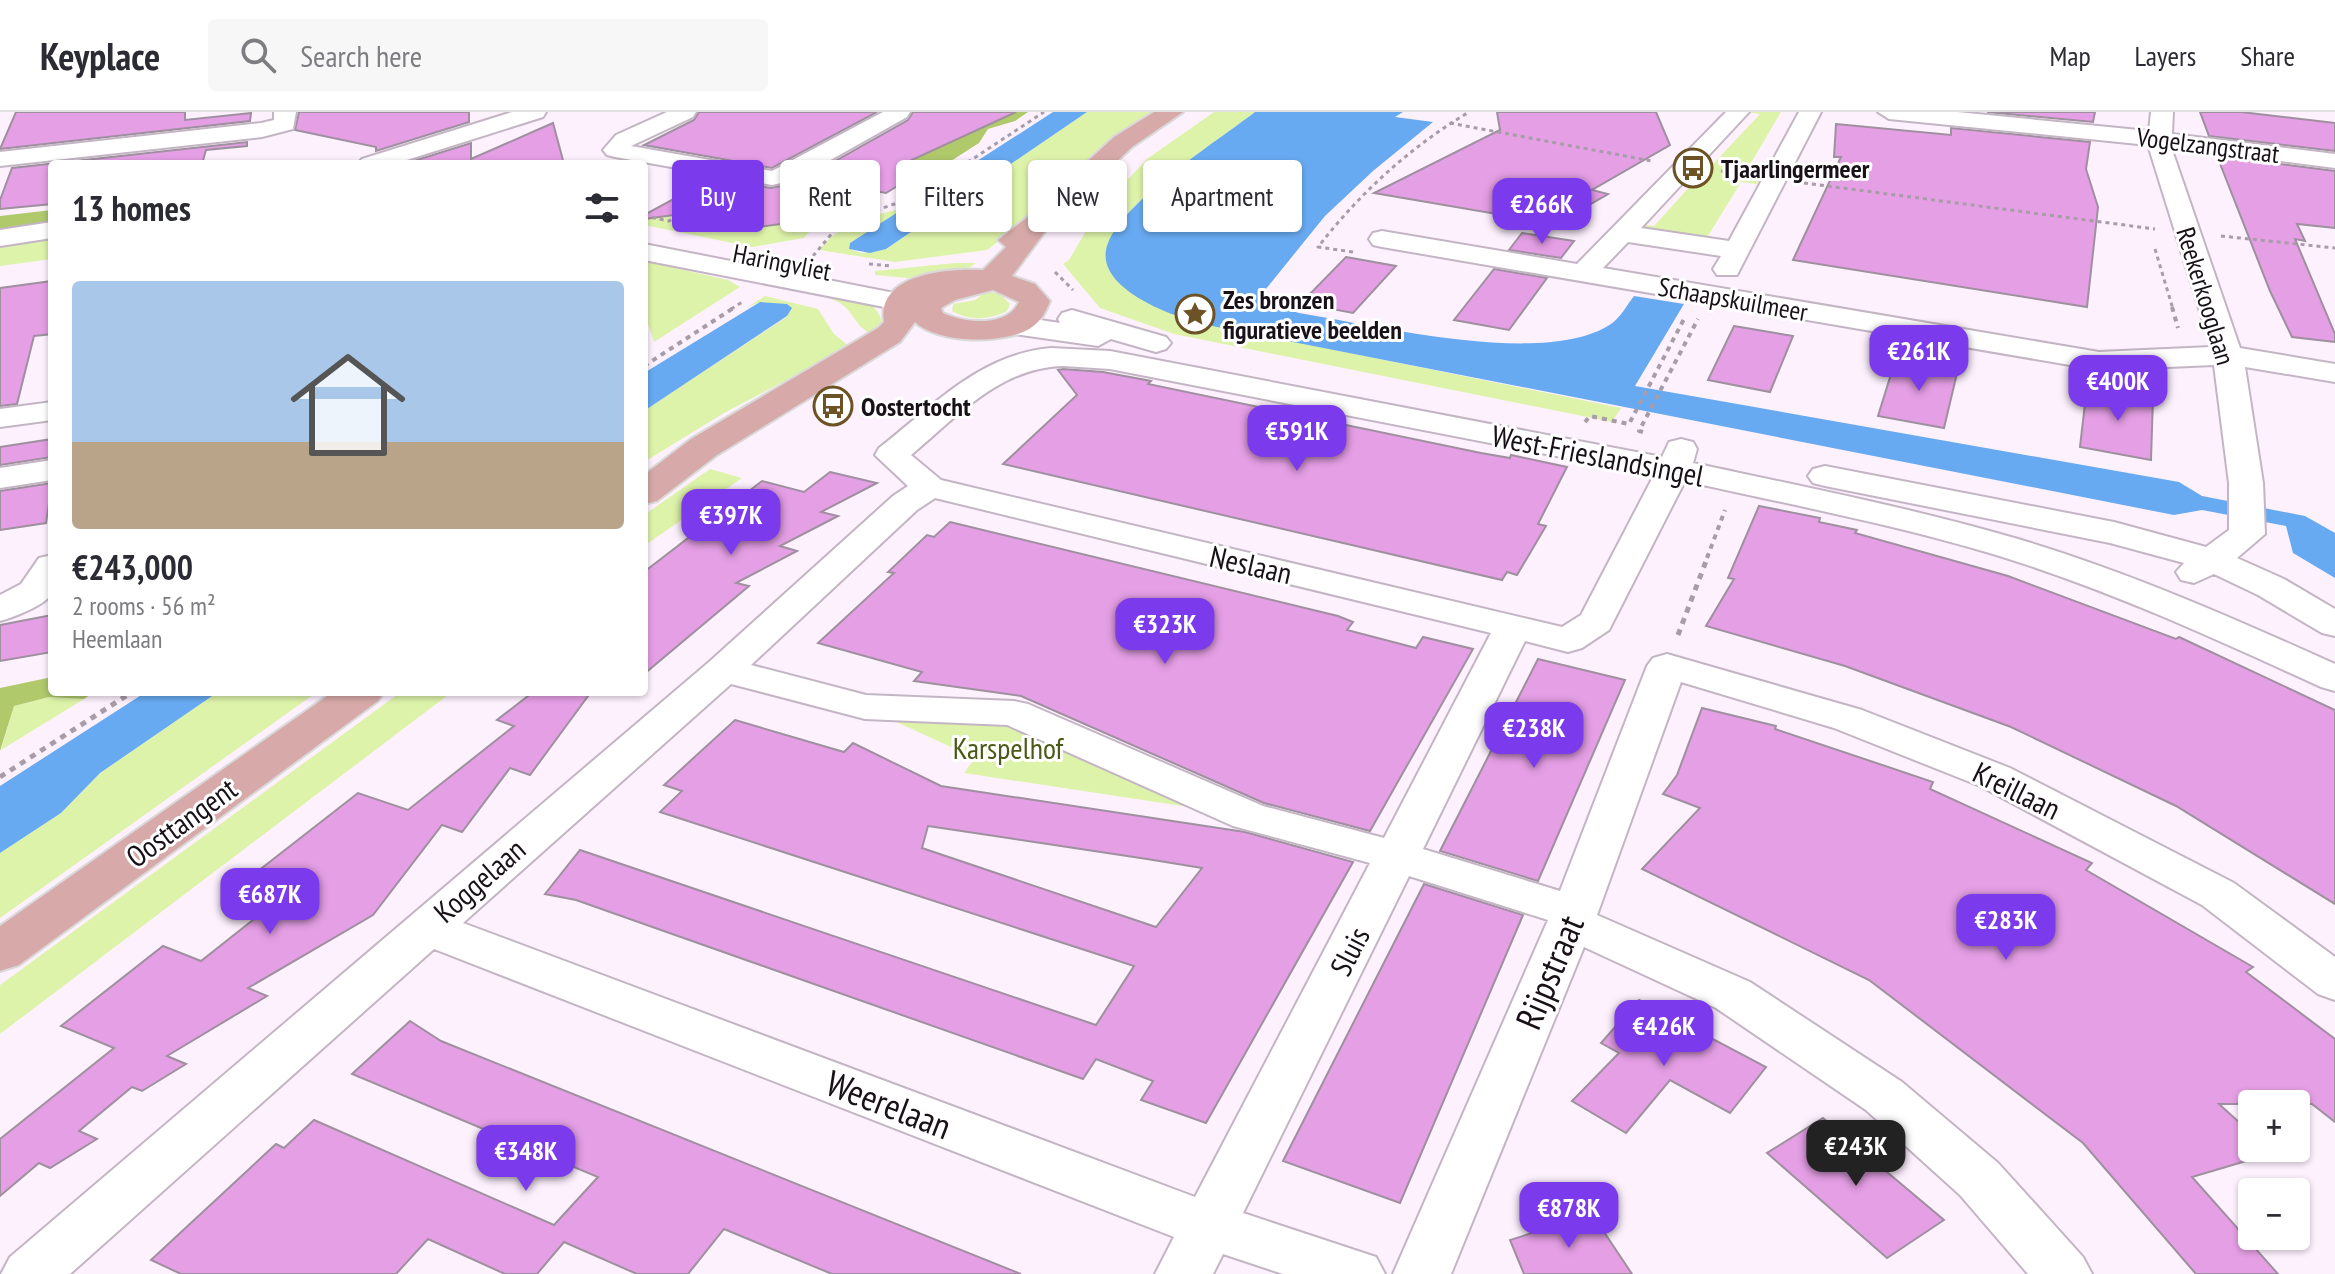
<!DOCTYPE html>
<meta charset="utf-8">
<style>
body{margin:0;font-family:"PT Sans Narrow",sans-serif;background:#f7f7f7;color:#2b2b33;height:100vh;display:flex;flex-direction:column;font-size:30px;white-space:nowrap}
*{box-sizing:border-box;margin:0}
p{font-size:26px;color:#7c7c81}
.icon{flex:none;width:44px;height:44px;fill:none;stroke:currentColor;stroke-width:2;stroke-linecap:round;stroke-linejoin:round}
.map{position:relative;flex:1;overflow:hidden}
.side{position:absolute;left:48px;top:48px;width:600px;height:536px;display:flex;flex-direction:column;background:#fff;border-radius:8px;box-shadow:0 2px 6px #0004}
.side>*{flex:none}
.guide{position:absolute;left:672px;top:48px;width:760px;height:72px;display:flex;gap:16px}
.fabs{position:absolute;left:2238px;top:978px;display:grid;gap:16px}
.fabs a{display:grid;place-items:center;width:72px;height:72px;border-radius:8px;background:#fff;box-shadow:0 2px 6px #0004;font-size:40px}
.price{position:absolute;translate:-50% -68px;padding:0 18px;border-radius:16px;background:#7c3aed;color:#fff;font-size:26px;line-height:52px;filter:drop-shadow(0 2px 4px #0008)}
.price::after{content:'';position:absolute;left:50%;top:48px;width:24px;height:18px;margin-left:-12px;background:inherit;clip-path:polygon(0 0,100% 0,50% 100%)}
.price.on{background:#222;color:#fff}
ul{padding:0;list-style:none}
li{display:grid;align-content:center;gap:16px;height:424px;padding:0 24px}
li span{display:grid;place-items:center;height:248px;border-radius:8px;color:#555}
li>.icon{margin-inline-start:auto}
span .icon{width:144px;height:144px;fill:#fffc;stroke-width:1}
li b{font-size:34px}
h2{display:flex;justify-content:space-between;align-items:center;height:96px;padding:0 24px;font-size:34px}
.pill{padding:0 28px;border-radius:8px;background:#fff;box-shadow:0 2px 6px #0004;font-size:28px;line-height:72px}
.pill.on{background:#7c3aed;color:#fff}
header{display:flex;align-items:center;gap:48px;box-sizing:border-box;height:112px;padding:0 40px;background:#fff;border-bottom:2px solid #e1e1e2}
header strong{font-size:38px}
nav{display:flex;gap:44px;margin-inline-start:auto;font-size:28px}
.search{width:560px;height:72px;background:#f7f7f7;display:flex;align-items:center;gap:20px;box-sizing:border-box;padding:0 28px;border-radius:8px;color:#7c7c81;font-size:30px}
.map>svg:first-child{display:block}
</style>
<header>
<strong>Keyplace</strong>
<div class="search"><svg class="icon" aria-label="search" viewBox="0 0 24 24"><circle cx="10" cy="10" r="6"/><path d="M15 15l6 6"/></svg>Search here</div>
<nav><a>Map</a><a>Layers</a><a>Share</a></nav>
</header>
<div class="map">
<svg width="2335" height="1162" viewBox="0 0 2335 1162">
<rect width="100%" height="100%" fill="#fef1fe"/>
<!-- green -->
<g fill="#def3aa">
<path d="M 1087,0 L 1153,0 L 1109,31 L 1015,117 L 987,138 L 895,150 L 819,138 C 842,109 872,104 907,95 L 850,131 L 849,137 L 862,141 L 886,137 Z"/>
<path d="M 1214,0 L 1255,0 C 1215,31 1128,85 1109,130 C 1106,138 1108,146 1109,154 L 1177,206 L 1621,296 L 1612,310 L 1174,222 L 1100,196 L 1063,152 L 1069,148 L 1097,100 L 1147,47 Z"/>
<polygon points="1746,0 1781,0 1748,56 1765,59 1757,72 1741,70 1708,124 1728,129 1724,133 1630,118 1636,112 1654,114 1701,62 1687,60 1696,50 1712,53 1760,2"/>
<polygon points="886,88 838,103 811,118 804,126 752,135 644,113 644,99 727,116 830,102"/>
<polygon points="52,125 52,147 0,154 0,132"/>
<polygon points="644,149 728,168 740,175 654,230 644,200"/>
<polygon points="955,151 976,151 970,155 918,167 875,163 875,159"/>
<path d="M 987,179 L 1001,183 L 1010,192 L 1007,199 C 990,208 969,209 952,199 L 953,192 L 975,188 Z"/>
<path d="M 842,182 C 864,189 880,191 883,216 L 871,222 C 849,211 857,194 825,185 Z"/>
<polygon points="765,184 818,197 834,222 850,235 724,301 644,350 644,299 788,204 760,190 746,196"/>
<polygon points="710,357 742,366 644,434 644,403"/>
<polygon points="218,580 317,580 0,806 0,741 61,701 100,661"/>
<polygon points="401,580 452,580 0,922 0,873"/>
<polygon points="49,585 84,587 1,638 14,594"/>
<polygon points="866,596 1014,601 1248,704 964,661 975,646"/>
</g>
<!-- forest -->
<g fill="#b0c96b">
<polygon points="992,0 1028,0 1015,9 988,17 979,31 940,56 914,48"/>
<polygon points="52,98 52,111 0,118 0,104"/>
<polygon points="52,565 52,580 94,580 84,587 49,585 14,594 0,639 0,576"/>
</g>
<!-- water -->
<g fill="#68aaf1">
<polygon points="1053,0 1087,0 886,137 870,141 849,137 850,131"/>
<path d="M 1255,0 L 1403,0 L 1395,5 L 1433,10 L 1373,59 L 1325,104 L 1261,183 L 1272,193 L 1299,201 C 1376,213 1545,256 1611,212 C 1620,206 1627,193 1634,184 L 1684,192 L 1635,274 L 2179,370 L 2202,384 L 2305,404 L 2335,421 L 2335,466 L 2293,441 L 2286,414 L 2202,398 L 2174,403 L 1207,213 C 1176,206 1090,176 1108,131 C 1126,87 1216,30 1255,0 Z"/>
<polygon points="760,190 787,192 792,196 787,204 644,299 644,261"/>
<polygon points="146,580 218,580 100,661 61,701 0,741 0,674"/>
</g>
<!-- building -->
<g fill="#e59fe5" stroke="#9e909e" stroke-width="2" fill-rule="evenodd">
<polygon points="16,0 185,0 185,8 251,1 250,9 0,37"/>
<polygon points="299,0 469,0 469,10 376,39 376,35 295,18"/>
<polygon points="699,0 877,0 772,56 644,33 694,8"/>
<polygon points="913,0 1016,0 903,52 927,56 886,81 828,71 841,91 789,97 796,110 743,117 736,100 713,103 711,98 644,107 644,103 694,76 691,66 697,63 771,76 796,71 908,8"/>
<polygon points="1497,0 1656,0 1670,33 1592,78 1608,82 1556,112 1374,81 1500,18"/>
<polygon points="1987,0 2095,0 2093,10"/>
<polygon points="2200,0 2241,0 2335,11 2335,39 2209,24"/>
<polygon points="553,11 564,52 404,52 471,31 471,47"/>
<polygon points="1836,12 1951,23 1951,16 2090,30 2086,57 2098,95 2087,195 1793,148 1841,45 1834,45"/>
<polygon points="247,30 247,34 206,38 202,52 52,52 52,92 0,97 0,88 12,56"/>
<polygon points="2217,44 2335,59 2335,116 2297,112 2305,129 2295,127 2335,222 2335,230 2292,225 2270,179"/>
<polygon points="1522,121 1574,129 1561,146 1509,138"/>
<polygon points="1346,145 1396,154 1353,201 1301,191"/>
<polygon points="1494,157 1547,166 1509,218 1454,208"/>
<polygon points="52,169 52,222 34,224 17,292 0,294 0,176"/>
<polygon points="1734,214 1793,224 1770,280 1708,268"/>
<polygon points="1896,246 1958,257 1944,316 1878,304"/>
<polygon points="1063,257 1103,260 1151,269 1148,272 1481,341 1510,346 1511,343 1567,355 1538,412 1546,414 1517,463 1507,460 1502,468 1003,352 1077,283 1058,258"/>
<polygon points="2087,274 2153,285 2151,348 2080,335"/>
<polygon points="52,327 52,345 0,353 0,335"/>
<polygon points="830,360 877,371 821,400 838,404 780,434 797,439 736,471 749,474 644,562 644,460 762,369 804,380"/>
<polygon points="52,371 46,411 0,418 0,379"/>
<polygon points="1759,394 1820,406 1819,410 1857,418 1855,421 2008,464 2176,527 2179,525 2335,598 2335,792 2176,694 2011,615 1845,554 1706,514 1734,467 1728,466"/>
<polygon points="950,410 1338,504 1353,510 1347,518 1416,536 1423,525 1473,537 1370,719 1264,691 1021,584 914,569 922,560 818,531 894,461 888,460 927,423 934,425"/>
<polygon points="52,503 52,540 0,549 0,513"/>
<polygon points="1538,547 1625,568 1538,769 1440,739"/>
<polygon points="533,580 591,580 530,663 510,656 462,720 442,713 373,803 248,876 267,884 167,944 186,952 142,979 132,975 79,1019 97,1027 50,1056 39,1051 0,1084 0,1027 114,936 61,914 163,834 201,849 301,770 262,756 358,681 408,698 514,614 497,608"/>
<polygon points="1702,596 1776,614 1775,617 1933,670 1930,677 2092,751 2086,758 2253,855 2246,860 2335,927 2335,1010 2312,992 2219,992 2252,1022 2252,1036 2267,1036 2273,1041 2192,1065 2278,1162 2196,1162 2083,1031 1869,868 1642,757 1700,696 1663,682 1677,663"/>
<path d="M 735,608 L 844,640 L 853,631 L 941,674 L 1245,720 L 1353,750 L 1206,1011 L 1141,988 L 1153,969 L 1096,947 L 1083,967 L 576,788 L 545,782 L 580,738 L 1096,913 L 1134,854 L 660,700 L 682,679 L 664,673 ZM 928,714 L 1147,747 L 1202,756 L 1156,815 L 922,736 Z"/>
<polygon points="1424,772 1523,803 1400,1091 1283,1049"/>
<polygon points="1639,888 1766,955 1730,1001 1670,968 1626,1021 1572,989 1619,941 1601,931"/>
<polygon points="410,909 441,929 1021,1162 832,1162 724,1117 688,1162 637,1162 564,1130 537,1162 505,1162 428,1127 396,1162 181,1162 151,1148 276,1032 284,1036 314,1008 554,1113 598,1065 352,962"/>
<polygon points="1823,1006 1862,1039 1944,1108 1887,1146 1767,1041"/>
<polygon points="1592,1102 1632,1162 1524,1162 1510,1128"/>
</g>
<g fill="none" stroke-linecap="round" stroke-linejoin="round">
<defs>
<g id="minor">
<polygon points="274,0 296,0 293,17 262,25 0,54 0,40 261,11 274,8"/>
<polygon points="512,0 546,0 543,5 394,52 358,52 362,47"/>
<polygon points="667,0 696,0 693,5 631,34 772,59 883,0 910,0 907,5 795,68 772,73 615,45 607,43 603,38 616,23"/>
<polygon points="1726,0 1749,0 1641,116 1729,129 1799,0 1821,0 1737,163 1717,163 1713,157 1721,144 1628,130 1603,156 2099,240 2211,235 2148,33 1889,7 1878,0 1957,0 2149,19 2151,0 2173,0 2172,22 2335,42 2335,56 2171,35 2240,236 2335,252 2335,270 2245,255 2263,371 2265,422 2237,446 2284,467 2335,497 2335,524 2322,521 2258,483 2214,462 2194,471 2181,468 2176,460 2184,451 2110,431 1825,374 1813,371 1808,364 1813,357 1825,354 2114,410 2206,435 2229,418 2229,371 2214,253 2099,258 1382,135 1373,133 1369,127 1373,121 1382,119 1577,152"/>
<polygon points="52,110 52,126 0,134 0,118"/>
<polygon points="644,132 925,187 935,189 939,195 935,201 925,203 644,148"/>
<polygon points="1072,198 1166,225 1171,231 1166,237 1156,240 1111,227 1098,234 1014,222 1004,219 1000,213 1004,207 1014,204 1060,211 1058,207 1062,201"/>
<path d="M 1051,236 L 1110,239 L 1662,345 L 1669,330 L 1681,327 L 1693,330 L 1697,337 L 1693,351 C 1801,374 1912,396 2018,427 C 2126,459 2233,506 2335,552 L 2335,579 L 2321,575 C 2216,527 2105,476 1993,442 C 1892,412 1788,392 1685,369 L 1609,518 L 1582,536 L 1568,540 L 1525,529 L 1423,737 L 1560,779 L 1647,554 L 1653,546 L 1667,542 L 1862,598 L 2010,656 L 2234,771 L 2335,845 L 2335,888 L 2318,882 L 2202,793 L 1980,674 L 1834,616 L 1681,570 L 1597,803 L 1750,870 L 1902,970 L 1998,1051 L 2083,1145 L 2092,1162 L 2028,1162 L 1960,1083 L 1866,998 L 1716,896 L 1584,835 L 1451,1162 L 1393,1162 L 1548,808 L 1409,764 L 1243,1101 L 1376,1145 L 1385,1162 L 1283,1162 L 1223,1142 L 1213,1162 L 1155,1162 L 1174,1125 L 434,837 L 70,1162 L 1,1162 L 10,1145 L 709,550 L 893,384 L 908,374 L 875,343 L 879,336 C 933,294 980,242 1051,236 ZM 1063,254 L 1110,257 L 1654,363 L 1581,503 L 1562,515 L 941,368 L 911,343 C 958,304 999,256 1063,254 ZM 935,386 L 1491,521 L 1384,726 L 1263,694 L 1028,592 L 1014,589 L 866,583 L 751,553 L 917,398 ZM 731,572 L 865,607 L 1007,613 L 1233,714 L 1370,751 L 1195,1085 L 463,811 Z"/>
<polygon points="52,290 52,308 0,315 0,297"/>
<polygon points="52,348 52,368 0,376 0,356"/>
<path d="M 52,443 C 52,454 55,472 51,482 C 46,493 12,506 0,509 L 0,483 L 21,472 L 39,446 Z"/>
</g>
<g id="major">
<path d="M 1154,0 L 1183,0 L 1132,35 L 1047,117 L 1012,164 L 1035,172 L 1050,189 C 1046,199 1042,208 1032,215 C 1007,233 938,232 915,210 L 900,230 L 717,343 L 657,389 L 644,392 L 644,363 L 691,327 L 878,216 L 884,210 C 876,161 949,156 983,158 L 1006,135 L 998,128 L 1025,107 L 1114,25 ZM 993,178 L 1019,190 C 1007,216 964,211 943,201 L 941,196 L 955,188 Z"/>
<polygon points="333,580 384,580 378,589 19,853 0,859 0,814"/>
</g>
</defs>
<!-- minor casing -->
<use href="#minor" stroke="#c4b5c4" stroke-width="4"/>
<!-- major casing -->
<use href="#major" stroke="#dad9da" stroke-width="4"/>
<!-- path-far2 -->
<g stroke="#a79ca7" stroke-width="3" stroke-dasharray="4 4" stroke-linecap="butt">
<polyline points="1450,11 1652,49"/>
<polyline points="1721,59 1743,62"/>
<polyline points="1804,71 2155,117"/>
<polyline points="644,104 669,109 712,84"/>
<polyline points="2221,124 2335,136"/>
<polyline points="2155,137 2173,197"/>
<path d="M 1353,140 L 1318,135 C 1361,80 1409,36 1469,0"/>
<polyline points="813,144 834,119 859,104 915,85 1044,0"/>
<polyline points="869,152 891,154"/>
<polyline points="1055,160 1073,178"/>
<polyline points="731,197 744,189"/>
</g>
<!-- path-far1 -->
<g stroke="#a79ca7" stroke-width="4" stroke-dasharray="5 5" stroke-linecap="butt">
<polyline points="2172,195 2178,216"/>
<polyline points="644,254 735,195"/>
<polyline points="1585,310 1590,304 1629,312 1684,207"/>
<polyline points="1643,320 1639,319 1698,207"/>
<polyline points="1707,446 1725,398"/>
</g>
<!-- path -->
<g stroke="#a79ca7" stroke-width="5" stroke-dasharray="6 6" stroke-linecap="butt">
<polyline points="1678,523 1708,444"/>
<polyline points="0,665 132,580"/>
</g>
<!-- minor -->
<use href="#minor" fill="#fff" fill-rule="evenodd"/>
<!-- major -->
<use href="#major" fill="#d7aaa9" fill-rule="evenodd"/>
</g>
<!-- icons -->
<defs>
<symbol id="bus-ring" viewBox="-11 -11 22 22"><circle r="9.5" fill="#fff" stroke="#6c5224" stroke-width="1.5"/><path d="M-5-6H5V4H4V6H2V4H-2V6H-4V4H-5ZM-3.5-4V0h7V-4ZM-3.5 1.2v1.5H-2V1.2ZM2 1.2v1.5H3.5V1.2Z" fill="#6c5224"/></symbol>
<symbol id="sight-ring" viewBox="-11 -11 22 22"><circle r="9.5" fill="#fff" stroke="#6c5224" stroke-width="1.5"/><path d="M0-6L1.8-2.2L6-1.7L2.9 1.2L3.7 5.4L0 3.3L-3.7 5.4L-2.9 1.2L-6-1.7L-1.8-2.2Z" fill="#6c5224"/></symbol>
</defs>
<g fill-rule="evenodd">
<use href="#bus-ring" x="1671" y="34" width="44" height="44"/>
<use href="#sight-ring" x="1173" y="180" width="44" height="44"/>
<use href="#bus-ring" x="811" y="272" width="44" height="44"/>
</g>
<g text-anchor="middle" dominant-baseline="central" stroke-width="6" stroke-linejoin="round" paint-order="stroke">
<!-- far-street labels -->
<g font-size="26" fill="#181218" stroke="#fff">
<text transform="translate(2208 33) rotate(7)">Vogelzangstraat</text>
<text transform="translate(782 150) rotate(11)">Haringvliet</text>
<text transform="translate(2206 184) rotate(73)">Reekerkooglaan</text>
<text transform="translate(1733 187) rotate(10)">Schaapskuilmeer</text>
</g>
<!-- far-poi labels -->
<g font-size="26" font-weight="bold" fill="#181218" stroke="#fff" text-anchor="start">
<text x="1721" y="56">Tjaarlingermeer</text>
<text x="1223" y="187">Zes bronzen<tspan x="1223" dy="30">figuratieve beelden</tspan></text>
<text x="861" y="294">Oostertocht</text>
</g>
<!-- street labels -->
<g font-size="30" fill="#181218" stroke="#fff">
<text transform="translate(1598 343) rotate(11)">West-Frieslandsingel</text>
<text transform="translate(1251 452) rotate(13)">Neslaan</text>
<text transform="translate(2017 678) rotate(26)">Kreillaan</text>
<text transform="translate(181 710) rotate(-36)">Oosttangent</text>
<text transform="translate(479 768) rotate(-41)">Koggelaan</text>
<text transform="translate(1349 839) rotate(-63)">Sluis</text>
</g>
<!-- park labels -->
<g font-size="30" fill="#4b5a17" stroke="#fff">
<text x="1008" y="635">Karspelhof</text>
</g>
<!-- near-street labels -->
<g font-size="36" fill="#181218" stroke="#fff">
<text transform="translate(1549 860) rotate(-67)">Rijpstraat</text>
<text transform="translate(889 992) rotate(21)">Weerelaan</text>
</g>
</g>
</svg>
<div class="fabs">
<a>+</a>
<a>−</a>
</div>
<b class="price" style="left:1542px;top:134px">€266K</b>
<b class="price" style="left:1919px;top:281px">€261K</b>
<b class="price" style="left:2118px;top:311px">€400K</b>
<b class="price" style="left:1297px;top:361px">€591K</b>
<b class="price" style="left:731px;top:445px">€397K</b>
<b class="price" style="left:1165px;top:554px">€323K</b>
<b class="price" style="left:1534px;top:658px">€238K</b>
<b class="price" style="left:270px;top:824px">€687K</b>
<b class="price" style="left:2006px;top:850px">€283K</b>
<b class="price" style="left:1664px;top:956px">€426K</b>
<b class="price on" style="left:1856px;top:1076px">€243K</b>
<b class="price" style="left:526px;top:1081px">€348K</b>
<b class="price" style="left:1569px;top:1138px">€878K</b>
<div class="guide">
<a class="pill on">Buy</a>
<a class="pill">Rent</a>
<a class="pill">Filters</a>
<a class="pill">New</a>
<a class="pill">Apartment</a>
</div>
<section class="side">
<h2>13 homes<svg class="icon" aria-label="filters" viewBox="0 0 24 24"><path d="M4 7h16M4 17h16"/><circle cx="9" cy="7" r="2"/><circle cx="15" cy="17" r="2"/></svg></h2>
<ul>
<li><span style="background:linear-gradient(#a9c7e8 65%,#b9a48a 0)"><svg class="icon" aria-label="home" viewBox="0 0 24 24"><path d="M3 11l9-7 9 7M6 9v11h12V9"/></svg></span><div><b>€243,000</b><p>2 rooms · 56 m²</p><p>Heemlaan</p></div></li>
</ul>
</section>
</div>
